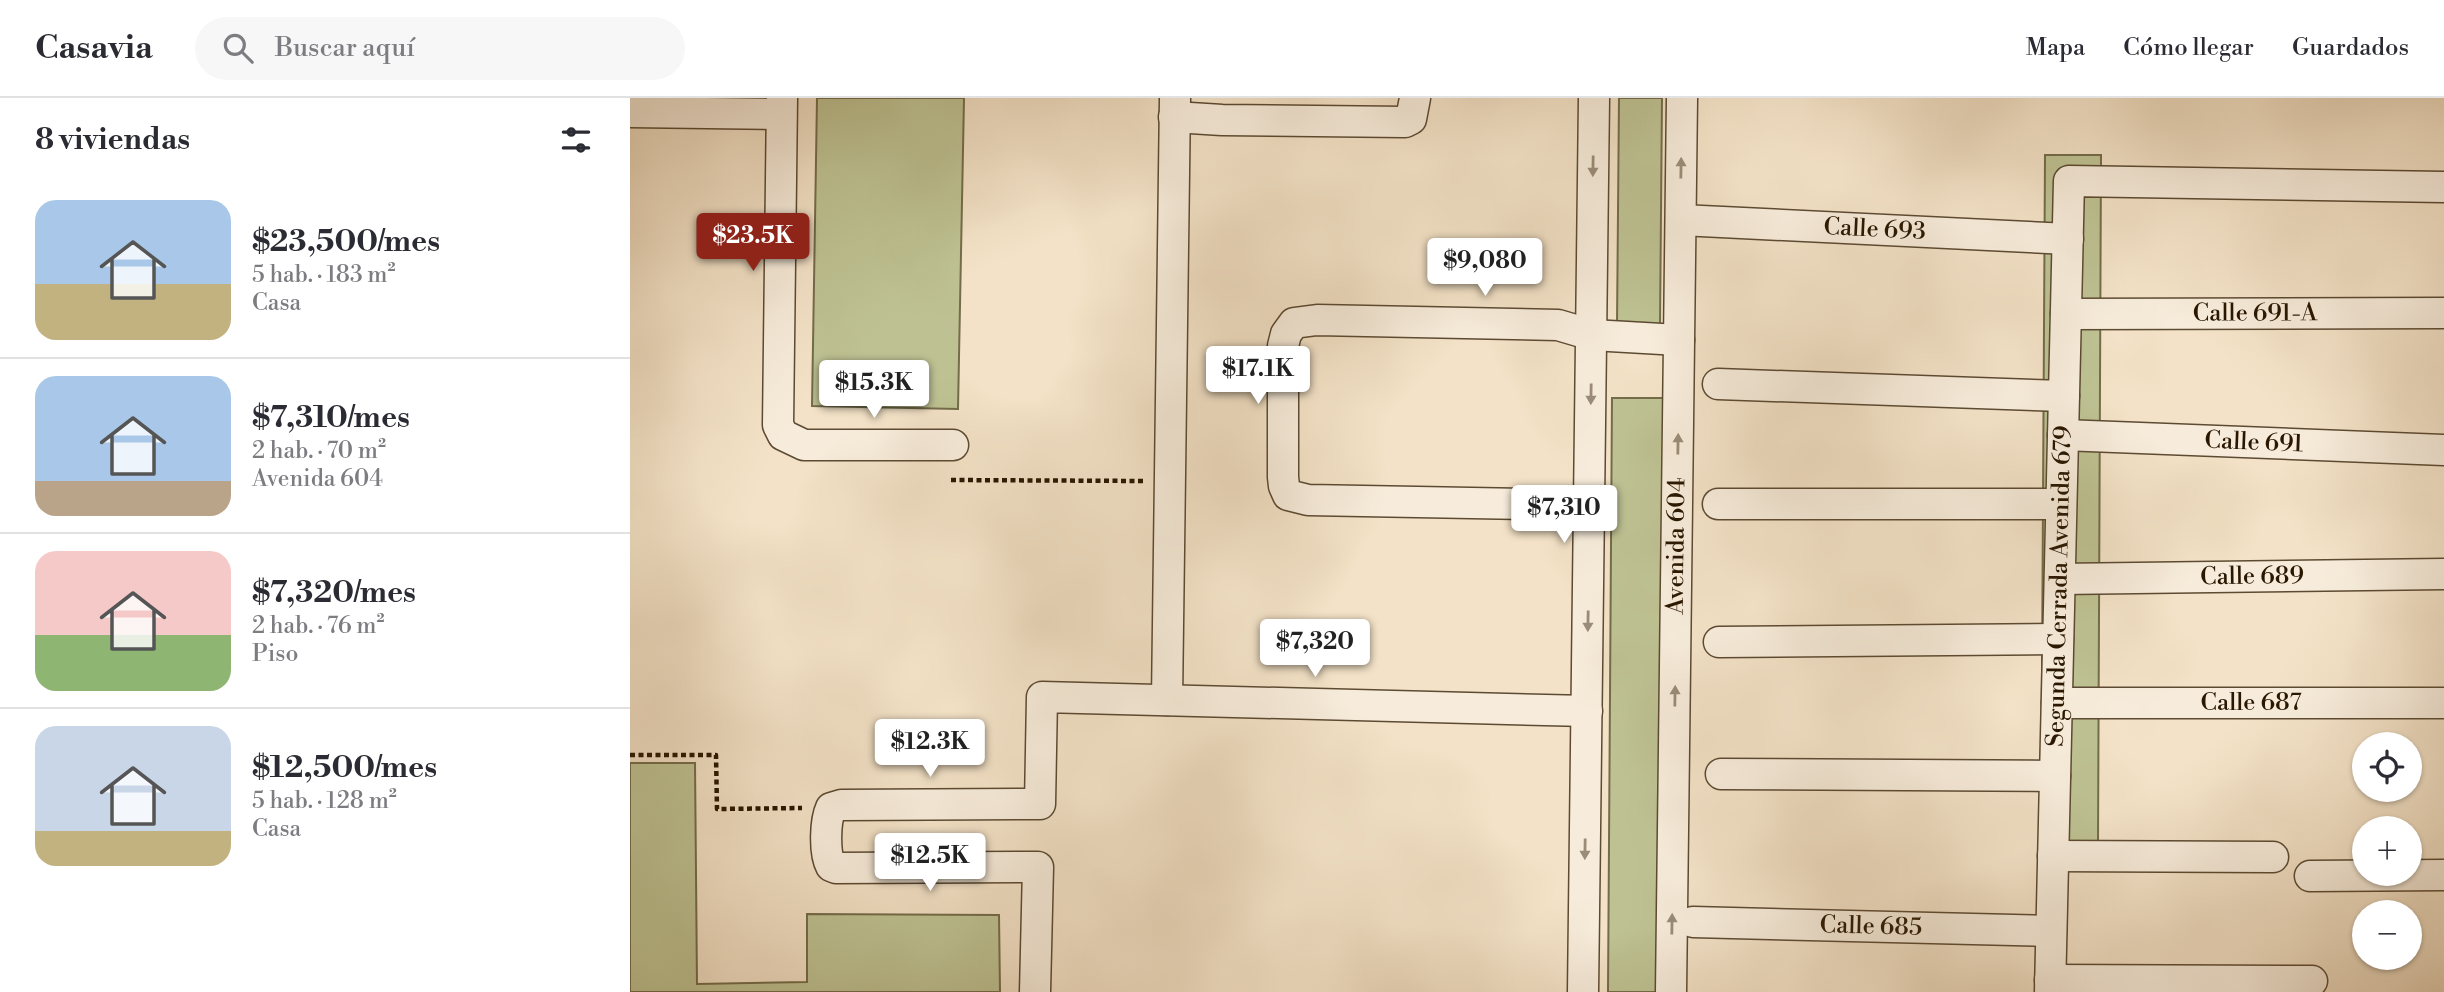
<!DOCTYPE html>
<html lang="es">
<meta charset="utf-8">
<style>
body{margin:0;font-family:"Libre Bodoni",serif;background:#f7f7f7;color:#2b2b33;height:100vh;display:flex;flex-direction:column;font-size:26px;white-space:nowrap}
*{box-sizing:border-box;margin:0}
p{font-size:23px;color:#7c7c81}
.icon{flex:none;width:38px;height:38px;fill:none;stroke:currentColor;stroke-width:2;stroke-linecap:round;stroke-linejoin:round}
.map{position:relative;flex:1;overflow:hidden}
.drawer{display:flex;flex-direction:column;background:#fff;width:630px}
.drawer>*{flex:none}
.controls{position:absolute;left:1722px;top:634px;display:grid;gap:14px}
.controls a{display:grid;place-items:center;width:70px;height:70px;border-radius:50%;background:#fff;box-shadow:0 2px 5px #0004;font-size:35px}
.price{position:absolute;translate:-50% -60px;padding:0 16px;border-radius:7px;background:#fff;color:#222;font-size:23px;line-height:46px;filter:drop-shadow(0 2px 4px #0008)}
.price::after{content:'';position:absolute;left:50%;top:42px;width:21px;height:16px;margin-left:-10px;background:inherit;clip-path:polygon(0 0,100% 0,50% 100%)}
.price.current{background:#8f2418;color:#fff}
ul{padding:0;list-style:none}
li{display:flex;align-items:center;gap:21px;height:175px;padding:0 35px}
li+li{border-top:2px solid #e1e1e2}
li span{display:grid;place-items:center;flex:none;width:196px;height:140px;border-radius:21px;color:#555}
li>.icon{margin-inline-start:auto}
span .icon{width:84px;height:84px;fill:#fffc;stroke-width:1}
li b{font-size:30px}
h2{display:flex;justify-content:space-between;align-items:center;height:84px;padding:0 35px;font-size:30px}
header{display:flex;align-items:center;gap:42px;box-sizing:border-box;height:98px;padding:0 35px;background:#fff;border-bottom:2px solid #e1e1e2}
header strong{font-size:33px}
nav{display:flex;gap:38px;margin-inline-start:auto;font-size:24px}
.search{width:490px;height:63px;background:#f7f7f7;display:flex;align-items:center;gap:18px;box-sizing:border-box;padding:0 24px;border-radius:38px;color:#7c7c81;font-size:26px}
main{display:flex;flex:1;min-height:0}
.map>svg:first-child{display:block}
</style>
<header>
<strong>Casavia</strong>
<div class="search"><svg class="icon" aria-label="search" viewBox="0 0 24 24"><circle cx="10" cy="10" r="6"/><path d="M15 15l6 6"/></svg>Buscar aquí</div>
<nav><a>Mapa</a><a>Cómo llegar</a><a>Guardados</a></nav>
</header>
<main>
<section class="drawer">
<h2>8 viviendas<svg class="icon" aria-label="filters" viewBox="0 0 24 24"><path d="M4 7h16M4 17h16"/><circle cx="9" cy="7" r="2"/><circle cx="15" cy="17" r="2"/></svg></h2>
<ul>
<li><span style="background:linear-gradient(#a9c7e8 60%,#c2b280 0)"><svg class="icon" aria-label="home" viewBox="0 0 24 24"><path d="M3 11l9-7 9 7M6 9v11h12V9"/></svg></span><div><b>$23,500/mes</b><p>5 hab. · 183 m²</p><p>Casa</p></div></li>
<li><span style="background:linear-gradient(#a9c7e8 75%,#b9a48a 0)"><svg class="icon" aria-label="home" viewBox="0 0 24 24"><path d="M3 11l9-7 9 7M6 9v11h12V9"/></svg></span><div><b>$7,310/mes</b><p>2 hab. · 70 m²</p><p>Avenida 604</p></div></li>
<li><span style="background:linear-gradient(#f6c9c9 60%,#8fb573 0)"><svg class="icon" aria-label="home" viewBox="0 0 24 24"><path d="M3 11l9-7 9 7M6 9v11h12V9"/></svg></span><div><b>$7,320/mes</b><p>2 hab. · 76 m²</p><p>Piso</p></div></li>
<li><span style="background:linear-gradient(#c9d6e8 75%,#c2b280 0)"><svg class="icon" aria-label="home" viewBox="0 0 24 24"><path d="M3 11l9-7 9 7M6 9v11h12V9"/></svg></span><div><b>$12,500/mes</b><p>5 hab. · 128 m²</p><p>Casa</p></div></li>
</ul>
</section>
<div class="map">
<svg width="1814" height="894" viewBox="0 0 1814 894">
<rect width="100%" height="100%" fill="#f3e2c7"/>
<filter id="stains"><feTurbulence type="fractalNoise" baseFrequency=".00286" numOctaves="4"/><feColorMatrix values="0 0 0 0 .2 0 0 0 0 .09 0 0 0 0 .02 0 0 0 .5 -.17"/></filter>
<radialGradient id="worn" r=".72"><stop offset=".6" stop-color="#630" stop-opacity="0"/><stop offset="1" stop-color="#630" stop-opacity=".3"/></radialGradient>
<!-- green -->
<g fill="#bec293" stroke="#746c4a" stroke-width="2">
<polygon points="187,0 334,0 328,311 182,308"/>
<polygon points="989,0 1032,0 1030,227 987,227"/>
<polygon points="1415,57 1471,57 1468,747 1411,747"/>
<polygon points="982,300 1034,300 1029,894 978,894"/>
<polygon points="0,665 65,665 67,886 177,884 177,816 369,817 370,894 0,894"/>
</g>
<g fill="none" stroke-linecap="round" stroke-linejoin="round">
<defs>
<g id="minor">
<polyline points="152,0 148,327 153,337 174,347 323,347"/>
<polyline points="0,14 150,16"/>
<polyline points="544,19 592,22 775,24 781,21 785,0"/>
<path id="s1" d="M 1051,122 L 1438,141"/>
<path id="s2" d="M 1436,216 L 1814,215"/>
<polyline points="1088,286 1434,298"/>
<path id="s3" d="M 1433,337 L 1814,352"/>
<polyline points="1088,406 1431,406"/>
<polyline points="959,407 678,402 658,397 654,388 653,379 653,248 656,236 664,225 687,222 928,227 962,237 1049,242"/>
<path id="s4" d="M 1430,481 L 1814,476"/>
<polyline points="1089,544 1428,541"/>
<polyline points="537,602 545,0"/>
<path id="s5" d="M 1427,605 L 1814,605"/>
<polyline points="1091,676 1425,678"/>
<polyline points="1423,758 1643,759"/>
<polyline points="1680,778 1814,777"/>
<path id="s6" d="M 1063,824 L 1421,833"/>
<polyline points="1420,882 1682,883"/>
<path d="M 405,894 L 408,769 L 206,770 L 201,768 C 194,755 195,723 201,710 L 211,707 L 410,706 L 412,599 L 957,613"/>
<polyline points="953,894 964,0"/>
<path id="s7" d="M 1041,894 L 1052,0"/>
<path id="s8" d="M 1420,894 L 1439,83 L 1814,89"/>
</g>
</defs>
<!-- minor casing -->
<use href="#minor" stroke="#5c4a32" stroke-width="33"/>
<!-- path -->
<g stroke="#291701" stroke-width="4.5" stroke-dasharray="5 3.5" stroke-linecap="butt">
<polyline points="321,382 513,383"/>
<polyline points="0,657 86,657 87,711 172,710"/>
</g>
<!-- minor -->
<use href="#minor" stroke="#f7ecdb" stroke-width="30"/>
</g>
<!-- one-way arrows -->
<defs><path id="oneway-solid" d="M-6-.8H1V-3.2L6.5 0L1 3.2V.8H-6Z" transform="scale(1.75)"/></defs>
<g fill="#9a8c79">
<use href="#oneway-solid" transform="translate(963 68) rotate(91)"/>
<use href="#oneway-solid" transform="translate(1051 70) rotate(-89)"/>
<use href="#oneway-solid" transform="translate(961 296) rotate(91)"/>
<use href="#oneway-solid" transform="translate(1048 346) rotate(-89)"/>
<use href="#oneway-solid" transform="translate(958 523) rotate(91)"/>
<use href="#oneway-solid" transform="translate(1045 598) rotate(-89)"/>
<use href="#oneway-solid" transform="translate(955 751) rotate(91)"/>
<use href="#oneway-solid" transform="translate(1042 826) rotate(-89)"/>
</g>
<g text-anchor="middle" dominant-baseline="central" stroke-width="5" stroke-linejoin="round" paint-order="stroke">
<!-- street labels -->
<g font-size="24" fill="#291701" stroke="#f7ecdb">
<text stroke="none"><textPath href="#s1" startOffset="194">Calle 693</textPath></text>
<text stroke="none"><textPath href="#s2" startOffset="189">Calle 691-A</textPath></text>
<text stroke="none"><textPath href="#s3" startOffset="191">Calle 691</textPath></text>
<text stroke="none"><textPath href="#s7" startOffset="446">Avenida 604</textPath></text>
<text stroke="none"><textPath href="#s4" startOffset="192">Calle 689</textPath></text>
<text stroke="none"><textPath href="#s8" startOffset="406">Segunda Cerrada Avenida 679</textPath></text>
<text stroke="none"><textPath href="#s5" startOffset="194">Calle 687</textPath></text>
<text stroke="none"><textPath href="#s6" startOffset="178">Calle 685</textPath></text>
</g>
</g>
<rect width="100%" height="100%" filter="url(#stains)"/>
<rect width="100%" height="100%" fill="url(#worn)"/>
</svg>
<div class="controls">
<a><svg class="icon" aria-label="locate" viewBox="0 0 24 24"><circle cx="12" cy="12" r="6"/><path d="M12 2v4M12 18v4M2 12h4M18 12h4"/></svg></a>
<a>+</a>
<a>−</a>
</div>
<b class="price current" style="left:123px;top:175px">$23.5K</b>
<b class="price" style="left:855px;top:200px">$9,080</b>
<b class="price" style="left:628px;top:308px">$17.1K</b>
<b class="price" style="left:244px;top:322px">$15.3K</b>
<b class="price" style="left:934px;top:447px">$7,310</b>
<b class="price" style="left:685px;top:581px">$7,320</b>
<b class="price" style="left:300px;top:681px">$12.3K</b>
<b class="price" style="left:300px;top:795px">$12.5K</b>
</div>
</main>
